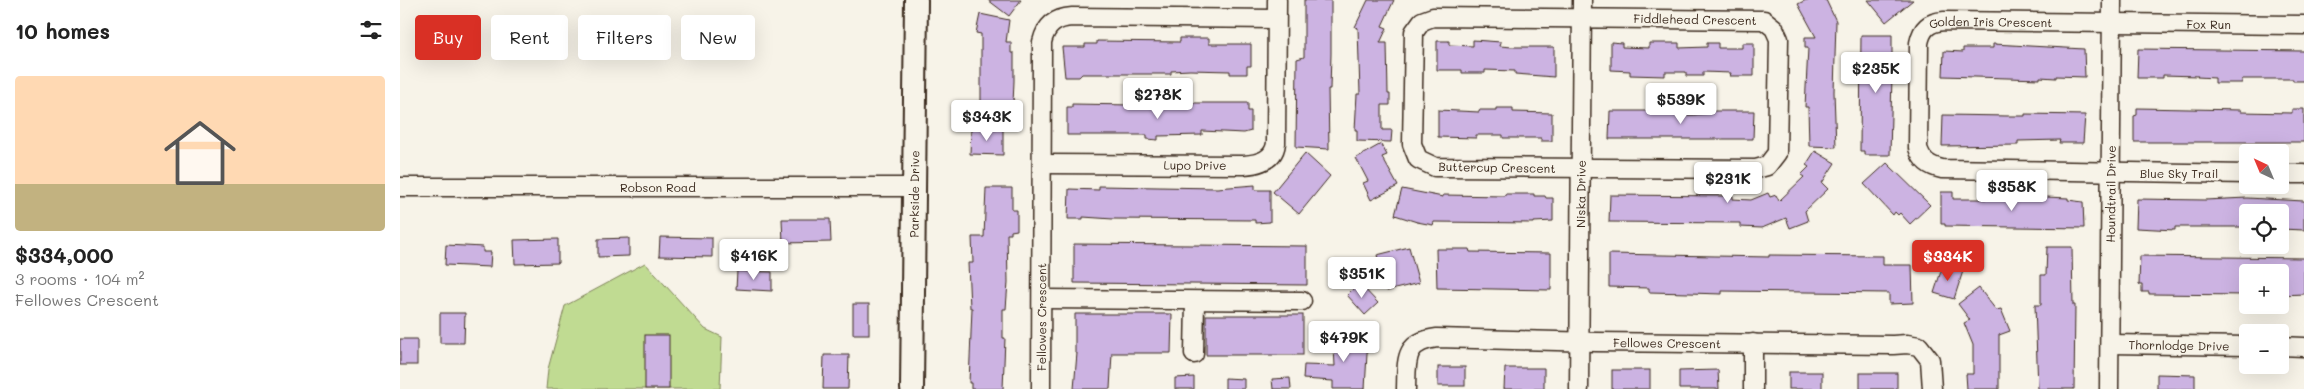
<!DOCTYPE html>
<meta charset="utf-8">
<style>
body{margin:0;font-family:Mali,sans-serif;background:#f2f2f2;color:#222;height:100vh;display:flex;flex-direction:column;font-size:19px;white-space:nowrap}
*{box-sizing:border-box;margin:0}
p{font-size:16px;color:#767676}
.icon{flex:none;width:28px;height:28px;fill:none;stroke:currentColor;stroke-width:2;stroke-linecap:round;stroke-linejoin:round}
.map{position:relative;flex:1;overflow:hidden}
.drawer{display:flex;flex-direction:column;background:#fff;width:400px}
.drawer>*{flex:none}
.banner{position:absolute;left:15px;top:15px;width:475px;height:45px;display:flex;gap:10px}
.needle{width:32px;rotate:316deg}
.fabs{position:absolute;left:1839px;top:144px;display:grid;gap:10px}
.fabs a{display:grid;place-items:center;width:50px;height:50px;border-radius:5px;background:#fff;box-shadow:0 5px 20px #0002;font-size:25px}
.price{position:absolute;translate:-50% -42px;padding:0 11px;border-radius:5px;background:#fff;color:#222;font-size:16px;line-height:32px;filter:drop-shadow(0 1px 2px #0008)}
.price::after{content:'';position:absolute;left:50%;top:30px;width:15px;height:11px;margin-left:-8px;background:inherit;clip-path:polygon(0 0,100% 0,50% 100%)}
.price.active{background:#d93025;color:#fff}
ul{padding:0;list-style:none}
li{display:grid;align-content:center;gap:10px;height:265px;padding:0 15px}
li+li{border-top:1px solid #e0e0e0}
li span{display:grid;place-items:center;height:155px;border-radius:5px;color:#555}
li>.icon{margin-inline-start:auto}
span .icon{width:90px;height:90px;fill:#fffc;stroke-width:1}
li b{font-size:21px}
h2{display:flex;justify-content:space-between;align-items:center;height:60px;padding:0 15px;font-size:21px}
.pill{padding:0 18px;border-radius:5px;background:#fff;box-shadow:0 5px 20px #0002;font-size:18px;line-height:45px}
.pill.active{background:#d93025;color:#fff}
main{display:flex;flex:1;min-height:0}
.map>svg:first-child{display:block}
</style>
<main>
<section class="drawer">
<h2>10 homes<svg class="icon" aria-label="filters" viewBox="0 0 24 24"><path d="M4 7h16M4 17h16"/><circle cx="9" cy="7" r="2"/><circle cx="15" cy="17" r="2"/></svg></h2>
<ul>
<li><span style="background:linear-gradient(#ffd9b3 70%,#c2b280 0)"><svg class="icon" aria-label="home" viewBox="0 0 24 24"><path d="M3 11l9-7 9 7M6 9v11h12V9"/></svg></span><div><b>$334,000</b><p>3 rooms · 104 m²</p><p>Fellowes Crescent</p></div></li>
</ul>
</section>
<div class="map">
<svg width="1904" height="389" viewBox="0 0 1904 389">
<rect width="100%" height="100%" fill="#f7f3e8"/>
<filter id="ink" filterUnits="userSpaceOnUse"><feTurbulence type="fractalNoise" baseFrequency=".02" numOctaves="2"/><feDisplacementMap in="SourceGraphic" scale="10" xChannelSelector="R" yChannelSelector="G"/><feConvolveMatrix kernelMatrix="1 2 1 2 8 2 1 2 1" color-interpolation-filters="sRGB"/></filter>
<g filter="url(#ink)">
<!-- green -->
<polygon fill="#c0db92" stroke="#7e8258" points="245,263 305,329 322,337 320,389 146,389 148,369 165,306"/>
<!-- building -->
<g fill="#ccb3e2" stroke="#3b2a1e">
<polygon points="588,0 621,0 609,16"/>
<polygon points="904,0 931,0 931,54 930,89 928,89 929,149 896,147 897,59 904,57"/>
<polygon points="968,0 994,0 982,26 987,28 980,43 987,43 988,94 990,94 990,105 982,105 982,130 992,130 991,142 957,141 957,130 955,130 957,94 960,94 958,28 955,27"/>
<polygon points="1406,0 1426,0 1436,21 1434,92 1436,147 1409,146 1408,107 1405,107 1408,48 1405,48 1405,37 1416,37 1398,4"/>
<polygon points="1468,0 1513,0 1486,22"/>
<polygon points="580,14 609,20 606,42 611,42 611,53 614,53 614,81 613,104 609,105 581,105 581,34 576,33"/>
<polygon points="1461,35 1492,35 1492,64 1496,64 1496,75 1492,75 1490,155 1464,155 1464,151 1460,151"/>
<polygon points="780,38 809,38 809,44 851,44 851,66 847,66 847,74 830,74 830,71 790,70 771,71 771,74 682,74 679,77 665,77 662,47 685,47 685,44 697,44 697,41 780,42"/>
<polygon points="1073,40 1101,42 1100,46 1112,47 1154,47 1154,77 1115,74 1115,71 1085,70 1085,73 1062,73 1062,70 1037,70 1037,41 1049,41 1049,45 1073,46"/>
<polygon points="1211,42 1222,43 1222,47 1249,48 1249,43 1279,43 1279,48 1307,47 1307,43 1318,43 1318,48 1342,48 1342,43 1354,43 1354,76 1330,76 1331,73 1303,72 1303,76 1286,76 1286,72 1265,72 1265,76 1230,75 1230,71 1211,70"/>
<polygon points="1593,44 1684,49 1685,77 1656,76 1656,78 1640,77 1640,79 1543,76 1544,51 1563,52 1563,48 1593,48"/>
<polygon points="1738,49 1904,51 1904,81 1893,81 1893,79 1842,79 1842,83 1815,83 1815,78 1797,77 1798,76 1763,75 1763,78 1737,78"/>
<polygon points="793,103 848,103 848,111 851,111 851,131 844,133 802,131 802,135 758,136 758,140 747,139 747,135 667,135 667,107 672,107 672,104 793,106"/>
<polygon points="1096,108 1113,108 1113,112 1152,113 1152,141 1141,141 1141,138 1103,138 1103,135 1076,135 1076,138 1038,137 1038,110 1079,112 1079,110 1096,110"/>
<polygon points="1737,108 1841,110 1841,112 1892,113 1892,109 1904,109 1904,142 1734,142 1734,116 1737,115"/>
<polygon points="1210,111 1272,111 1272,115 1293,115 1312,113 1312,111 1354,111 1353,139 1209,139"/>
<polygon points="1625,114 1685,115 1683,143 1659,143 1660,140 1618,141 1618,145 1542,146 1543,115 1609,116 1625,116"/>
<polygon points="571,128 603,129 603,155 570,154"/>
<polygon points="981,144 987,155 982,157 998,186 971,200 963,183 968,181 956,158"/>
<polygon points="1415,151 1435,163 1422,183 1428,189 1405,211 1408,221 1390,228 1386,218 1362,228 1340,227 1340,223 1209,222 1210,195 1333,196 1333,199 1351,200 1368,193 1370,197 1376,195 1379,201 1404,177 1401,175 1409,167 1406,165"/>
<polygon points="905,153 930,176 899,214 873,192"/>
<polygon points="1487,163 1530,205 1510,224 1500,213 1498,215 1495,212 1493,215 1464,184"/>
<polygon points="855,185 855,190 870,190 870,222 855,223 855,220 713,219 683,217 683,219 668,219 669,189 699,190 699,186 817,188"/>
<polygon points="586,188 612,188 612,210 617,210 617,230 611,231 611,234 607,234 608,282 606,309 603,309 603,338 605,338 603,389 571,389 571,383 569,383 572,308 570,308 568,263 573,263 572,237 584,237"/>
<polygon points="1002,189 1043,197 1043,195 1105,196 1105,194 1134,194 1134,196 1145,196 1146,198 1153,198 1153,221 1134,222 1134,223 1034,222 1033,225 1017,222 995,215"/>
<polygon points="1541,192 1553,192 1553,199 1591,199 1591,192 1603,192 1603,195 1624,195 1624,196 1668,198 1668,200 1683,202 1684,228 1545,226 1545,224 1541,224"/>
<polygon points="1847,198 1904,201 1904,230 1880,229 1880,212 1848,212 1848,227 1775,227 1775,230 1736,228 1737,199 1805,200"/>
<polygon points="382,219 430,219 431,242 383,243"/>
<polygon points="260,237 312,238 312,257 259,256"/>
<polygon points="229,238 229,256 198,257 198,239"/>
<polygon points="158,239 158,263 115,264 114,240"/>
<polygon points="674,244 907,246 907,285 674,283"/>
<polygon points="46,245 83,247 83,252 91,252 90,267 45,265"/>
<polygon points="1009,247 1019,283 987,291 977,255"/>
<polygon points="1647,247 1672,247 1673,305 1675,305 1674,389 1638,389 1635,305 1641,305 1641,275 1646,275"/>
<polygon points="1036,249 1069,249 1070,252 1151,253 1151,290 1037,288"/>
<polygon points="1209,254 1369,257 1369,255 1483,256 1483,265 1512,265 1513,303 1489,304 1489,293 1322,291 1322,294 1289,293 1249,292 1249,288 1209,287"/>
<polygon points="1740,256 1904,258 1904,294 1880,295 1880,272 1848,272 1848,295 1749,294 1749,292 1742,292 1742,285 1739,285"/>
<polygon points="1543,265 1563,271 1554,299 1534,293"/>
<polygon points="337,271 372,272 372,291 336,289"/>
<polygon points="959,283 978,303 965,315 947,295"/>
<polygon points="1579,288 1596,310 1601,309 1610,331 1599,335 1599,389 1567,389 1566,374 1573,374 1573,345 1564,323 1570,320 1558,304"/>
<rect x="453" y="304" width="16" height="30"/>
<polygon points="40,313 65,313 64,343 40,343"/>
<polygon points="675,314 772,314 771,353 712,353 710,389 674,389 677,353 675,353"/>
<rect x="806" y="315" width="97" height="40"/>
<polygon points="938,330 970,336 967,354 965,389 933,389 933,381 903,379 904,365 935,366 934,347"/>
<rect x="245" y="335" width="24" height="54"/>
<rect x="0" y="339" width="17" height="26"/>
<polygon points="424,355 449,355 448,389 423,389"/>
<rect x="1038" y="367" width="27" height="19"/>
<polygon points="1105,368 1144,368 1144,389 1104,389"/>
<rect x="1212" y="370" width="38" height="19"/>
<polygon points="1318,370 1319,389 1279,389 1279,371"/>
<rect x="1389" y="372" width="33" height="17"/>
<rect x="1460" y="373" width="37" height="16"/>
<polygon points="1757,374 1795,375 1795,389 1757,389"/>
<polygon points="794,377 794,389 775,389 775,378"/>
<polygon points="825,378 844,379 844,389 825,389"/>
<polygon points="890,378 891,389 873,389 872,379"/>
</g>
<g fill="none" stroke-linecap="round" stroke-linejoin="round">
<defs>
<g id="minor">
<polygon points="1033,17 1364,20 1374,28 1379,39 1377,153 1367,166 1356,169 1035,167 1018,159 1012,144 1014,32 1022,21"/>
<path id="s1" d="M 643,164 L 844,165 C 859,164 874,160 876,143 L 877,0"/>
<path id="s2" d="M 1848,174 L 1542,169 C 1529,166 1522,161 1518,148 L 1519,43 C 1522,28 1529,22 1544,21 L 1904,25"/>
<polyline points="1880,174 1904,174"/>
<path id="s3" d="M 0,187 L 515,187"/>
<polyline points="642,299 902,301"/>
<path id="s4" d="M 1710,344 L 1848,346"/>
<polyline points="1880,346 1904,347"/>
<polyline points="794,354 795,301"/>
<path id="s5" d="M 641,389 L 642,42 C 646,25 656,18 672,17 L 876,19"/>
<path id="s6" d="M 1006,389 C 1007,361 1003,342 1037,338 L 1196,342 L 1493,345 L 1507,344 L 1519,346 L 1530,360 L 1532,389"/>
<path id="s7" d="M 1179,389 L 1182,0"/>
<polyline points="1353,389 1353,343"/>
<path id="s8" d="M 1709,389 L 1712,0"/>
</g>
<g id="major">
<path id="s9" d="M 512,389 L 516,0"/>
</g>
</defs>
<!-- minor casing -->
<use href="#minor" stroke="#3b2a1e" stroke-width="21"/>
<!-- major casing -->
<use href="#major" stroke="#3b2a1e" stroke-width="26"/>
<!-- minor -->
<use href="#minor" stroke="#f7f3e8" stroke-width="18"/>
<!-- major -->
<use href="#major" stroke="#f7f3e8" stroke-width="22"/>
</g>
</g>
<g text-anchor="middle" dominant-baseline="central" stroke-width="5" stroke-linejoin="round" paint-order="stroke">
<!-- street labels -->
<g font-size="12" fill="#3b2a1e" stroke="#f7f3e8">
<text transform="translate(1295 19) rotate(1)">Fiddlehead Crescent</text>
<text stroke="none"><textPath href="#s2" startOffset="746">Fox Run</textPath></text>
<text stroke="none"><textPath href="#s2" startOffset="528">Golden Iris Crescent</textPath></text>
<text stroke="none"><textPath href="#s1" startOffset="152">Lupo Drive</textPath></text>
<text transform="translate(1097 167) rotate(1)">Buttercup Crescent</text>
<text x="1779" y="173">Blue Sky Trail</text>
<text stroke="none"><textPath href="#s3" startOffset="258">Robson Road</textPath></text>
<text stroke="none"><textPath href="#s8" startOffset="195">Houndtrail Drive</textPath></text>
<text stroke="none"><textPath href="#s9" startOffset="195">Parkside Drive</textPath></text>
<text stroke="none"><textPath href="#s7" startOffset="195">Niska Drive</textPath></text>
<text stroke="none"><textPath href="#s5" startOffset="72">Fellowes Crescent</textPath></text>
<text stroke="none"><textPath href="#s6" startOffset="299">Fellowes Crescent</textPath></text>
<text stroke="none"><textPath href="#s4" startOffset="69">Thornlodge Drive</textPath></text>
</g>
</g>
</svg>
<div class="fabs">
<a><svg class="needle" viewBox="-14 -14 28 28"><path d="M0-13l5 13h-10z" fill="#e53935"/><path d="M0 13l5-13h-10z" fill="#767676"/></svg></a>
<a><svg class="icon" aria-label="locate" viewBox="0 0 24 24"><circle cx="12" cy="12" r="6"/><path d="M12 2v4M12 18v4M2 12h4M18 12h4"/></svg></a>
<a>+</a>
<a>−</a>
</div>
<b class="price" style="left:1476px;top:94px">$235K</b>
<b class="price" style="left:758px;top:120px">$278K</b>
<b class="price" style="left:1281px;top:125px">$539K</b>
<b class="price" style="left:587px;top:142px">$343K</b>
<b class="price" style="left:1328px;top:204px">$231K</b>
<b class="price" style="left:1612px;top:212px">$358K</b>
<b class="price" style="left:354px;top:281px">$416K</b>
<b class="price active" style="left:1548px;top:282px">$334K</b>
<b class="price" style="left:962px;top:299px">$351K</b>
<b class="price" style="left:944px;top:363px">$479K</b>
<div class="banner">
<a class="pill active">Buy</a>
<a class="pill">Rent</a>
<a class="pill">Filters</a>
<a class="pill">New</a>
</div>
</div>
</main>
